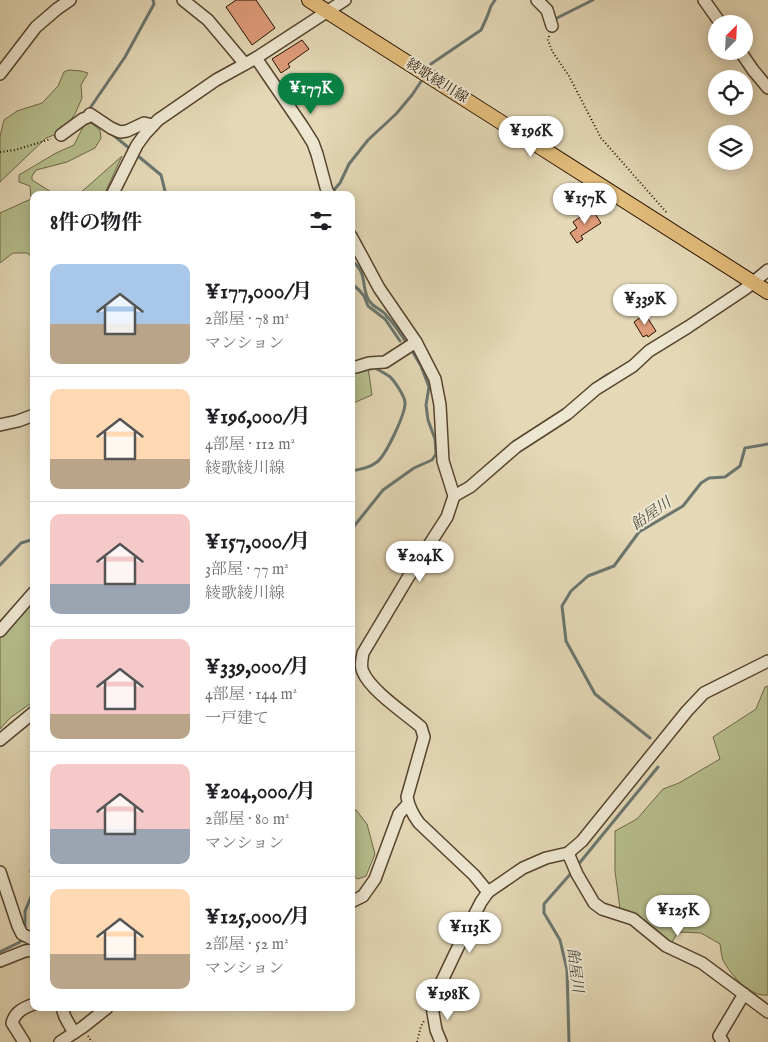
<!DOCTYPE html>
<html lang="ja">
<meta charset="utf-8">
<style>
body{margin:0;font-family:"IM FELL English","Noto Serif JP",serif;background:#f6f6f6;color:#202124;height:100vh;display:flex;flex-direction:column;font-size:19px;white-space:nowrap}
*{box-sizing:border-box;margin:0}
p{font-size:16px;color:#757577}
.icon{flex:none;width:28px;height:28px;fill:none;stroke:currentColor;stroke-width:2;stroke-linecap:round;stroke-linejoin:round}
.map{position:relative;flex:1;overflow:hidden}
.drawer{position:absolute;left:30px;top:191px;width:325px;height:820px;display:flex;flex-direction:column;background:#fff;border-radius:10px;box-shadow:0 2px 12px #0003}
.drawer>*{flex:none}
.needle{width:32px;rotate:24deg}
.fabs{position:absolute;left:708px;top:15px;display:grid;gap:10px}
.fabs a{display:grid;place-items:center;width:45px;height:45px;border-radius:50%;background:#fff;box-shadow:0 2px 12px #0003;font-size:25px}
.price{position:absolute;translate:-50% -42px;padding:0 11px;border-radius:18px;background:#fff;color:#222;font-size:16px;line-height:32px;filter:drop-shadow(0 1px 2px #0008)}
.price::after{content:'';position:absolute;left:50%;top:30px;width:15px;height:11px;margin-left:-8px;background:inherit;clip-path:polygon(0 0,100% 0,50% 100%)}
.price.on{background:#0b8043;color:#fff}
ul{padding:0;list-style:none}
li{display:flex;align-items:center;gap:15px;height:125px;padding:0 20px}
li+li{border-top:1px solid #e0e0e0}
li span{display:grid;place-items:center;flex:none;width:140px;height:100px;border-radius:10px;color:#555}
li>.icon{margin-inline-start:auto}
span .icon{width:60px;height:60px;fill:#fffc;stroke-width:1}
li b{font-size:21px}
h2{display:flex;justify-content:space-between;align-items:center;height:60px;padding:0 20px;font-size:21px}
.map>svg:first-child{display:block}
</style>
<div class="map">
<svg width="768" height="1042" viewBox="0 0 768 1042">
<rect width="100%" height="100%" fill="#e4d8b6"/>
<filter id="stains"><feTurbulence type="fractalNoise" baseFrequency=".004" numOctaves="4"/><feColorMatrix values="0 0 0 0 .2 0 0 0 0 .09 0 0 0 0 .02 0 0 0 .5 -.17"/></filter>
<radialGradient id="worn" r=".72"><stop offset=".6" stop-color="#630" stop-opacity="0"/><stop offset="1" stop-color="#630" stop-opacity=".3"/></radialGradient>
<!-- green -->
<g fill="#b6be8d" stroke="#6e6846">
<polygon points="69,70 81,71 88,73 81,85 82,98 75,114 62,132 46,138 0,182 0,136 4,120 17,111 42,103 58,86 64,72"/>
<polygon points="91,123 100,130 101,138 95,148 67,162 36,170 32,176 32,180 56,195 34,195 34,258 27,253 13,253 0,263 0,213 31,199 30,186 19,182 19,175 56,153 74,145 84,125"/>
<polygon points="122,156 104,195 78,195"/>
<polygon points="368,367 372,395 351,404 351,372"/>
<polygon points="34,590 34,701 10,718 0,729 0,623"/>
<path d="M 768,686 L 768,995 C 749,997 731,975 723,960 C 721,955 721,949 720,944 L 701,933 L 678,932 L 671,944 L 644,923 L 620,909 L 615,871 L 615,831 L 637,819 L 663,789 L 679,783 L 720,759 L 713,737 L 756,709 L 765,687 Z"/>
<path d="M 351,810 L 356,810 L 367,824 L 375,854 L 366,876 L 358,879 L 351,875 C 351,867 353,860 354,852 L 351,848 Z"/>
</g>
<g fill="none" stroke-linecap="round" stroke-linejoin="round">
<!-- stream -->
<g stroke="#6a766e" stroke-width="3">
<polyline points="553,20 593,0"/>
<polyline points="431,64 481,30 487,17 491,6 495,0"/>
<polyline points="88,111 125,57 154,4 153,0"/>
<polyline points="112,134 129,148"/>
<polyline points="138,156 161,175 166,195"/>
<polyline points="332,192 340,183 349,164 368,140 396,114 412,95 422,80"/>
<path d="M 351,260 C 368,273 361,285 368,299 C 372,307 381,309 386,315 C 394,324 401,334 407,344"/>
<polyline points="351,283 359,290 364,296 368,306 385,319 400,341"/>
<path d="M 351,373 L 375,368 C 379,370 384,373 389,376 C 394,380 404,395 405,402 C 406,413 386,455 377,462 C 369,468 361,469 351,471"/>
<polyline points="593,385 607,375 615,371"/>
<polyline points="351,530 383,490 414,468 432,460 436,454 435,439 428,420 426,405 429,387 421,366 411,349"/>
<polyline points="0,565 21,543 34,539"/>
<polyline points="650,738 595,694 566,641 562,606 571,591 588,576 614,566 639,532 683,506 701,483 709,478 725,477 740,466 745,448 768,444"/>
<path d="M 34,789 C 30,798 31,804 34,814"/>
<polyline points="34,865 31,871 34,879"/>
<polyline points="577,866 658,767"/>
<polyline points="25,930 25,911 34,890"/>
<polyline points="0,952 20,942 22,938"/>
<polyline points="569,1042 567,970 560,940 544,913 544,904 573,871"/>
</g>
</g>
<!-- building -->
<g fill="#de9b7a" stroke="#251200">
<polygon points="236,0 256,0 275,28 252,45 226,7"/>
<polygon points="302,40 309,49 288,64 290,67 281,73 272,59"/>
<polygon points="592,209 601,223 581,236 583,239 577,243 570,233 577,228 573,222"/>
<polygon points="645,314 656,331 648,337 647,335 643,337 634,322"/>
</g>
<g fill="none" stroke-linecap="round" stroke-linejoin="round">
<defs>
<g id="minor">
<polyline points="183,0 208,20 245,64"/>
<polyline points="537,0 547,10 552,26"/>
<polyline points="704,0 721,24"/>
<polyline points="740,51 753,70 768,88"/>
<polyline points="256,58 303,127 313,143 317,154 327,191 330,195"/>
<polyline points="0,74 36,27 57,9 70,0"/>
<polyline points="61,135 83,119 88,117 90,114 111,128 120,132 127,131 144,123 153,125"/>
<polyline points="112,195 137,145 145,134 158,120 216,80 256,58 345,0"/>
<path d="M 351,236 L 379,288 L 416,342 L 435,379 L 440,405 L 443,461 L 454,496 L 447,517 L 409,576 L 363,653 C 362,660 360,666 363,672 C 371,691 406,714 421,727 L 424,737 L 407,797 C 409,808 413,815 419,823 L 474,875 L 488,892"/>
<polyline points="351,367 356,367 369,363 385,362 416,342"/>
<polyline points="0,425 18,421 34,415"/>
<polyline points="454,496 470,487 516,447 567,414 596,389 633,366 649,351 688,327 745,289 768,270"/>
<polyline points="0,631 34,592"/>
<polyline points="0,740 34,712"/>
<polyline points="568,853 577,874 594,903 602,909 633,919 666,946 702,963 768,1012"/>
<polyline points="0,872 18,926 22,934 34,940"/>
<polyline points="351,902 363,896 375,879 399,814 408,804"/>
<polyline points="0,961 25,951 34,950"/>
<polyline points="62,1008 65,1017 74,1033"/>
<path d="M 24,1042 L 12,1023 C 15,1012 23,1008 34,1004"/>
<polyline points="60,1042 83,1027 107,1008"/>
<polyline points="441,1042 436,1030 432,1007 440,985 461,941 481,902 488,892 523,868 546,858 568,853 582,841 687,711 704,693 768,661"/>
<polyline points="723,1042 719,1036 744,994"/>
</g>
<polyline id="major" points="309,0 768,292"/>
</defs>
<!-- minor casing -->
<use href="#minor" stroke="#55442e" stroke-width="14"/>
<!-- major casing -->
<use href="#major" stroke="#251200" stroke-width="16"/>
<!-- path -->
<g stroke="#251200" stroke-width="2" stroke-dasharray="1 2.5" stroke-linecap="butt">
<polyline points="549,36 548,40 552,51 569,76 601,138 667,213"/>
<polyline points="0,152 15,150 51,139"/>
<polyline points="88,1036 92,1042"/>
<polyline points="417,1042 421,1026 424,1021"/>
</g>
<!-- minor -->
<use href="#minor" stroke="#ede6d0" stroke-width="11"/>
<!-- major -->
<use href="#major" stroke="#e2bc7b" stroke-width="14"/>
</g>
<g text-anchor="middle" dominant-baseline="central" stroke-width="4" stroke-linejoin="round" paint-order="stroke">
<!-- street labels -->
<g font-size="14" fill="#251200" stroke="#ede6d0">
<text transform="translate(437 81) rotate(32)">綾歌綾川線</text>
</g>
<!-- water labels -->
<g font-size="15" font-style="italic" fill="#4d4c40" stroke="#ede6d0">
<text transform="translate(651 514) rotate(-35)">飴屋川</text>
<text transform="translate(575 970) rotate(83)">飴屋川</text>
</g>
</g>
<rect width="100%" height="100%" filter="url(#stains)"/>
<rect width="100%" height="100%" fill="url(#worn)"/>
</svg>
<div class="fabs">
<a><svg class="needle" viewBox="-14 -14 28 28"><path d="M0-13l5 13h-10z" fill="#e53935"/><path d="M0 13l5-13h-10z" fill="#757577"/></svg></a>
<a><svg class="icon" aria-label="locate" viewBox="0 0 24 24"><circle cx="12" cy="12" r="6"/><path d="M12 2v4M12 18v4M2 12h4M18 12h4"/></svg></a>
<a><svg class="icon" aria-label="layers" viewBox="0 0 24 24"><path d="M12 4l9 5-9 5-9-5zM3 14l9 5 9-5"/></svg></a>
</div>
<b class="price on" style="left:311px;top:115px">¥177K</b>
<b class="price" style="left:531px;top:158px">¥196K</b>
<b class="price" style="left:585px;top:225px">¥157K</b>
<b class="price" style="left:645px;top:326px">¥339K</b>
<b class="price" style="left:420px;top:583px">¥204K</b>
<b class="price" style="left:678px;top:937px">¥125K</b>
<b class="price" style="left:470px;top:954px">¥113K</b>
<b class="price" style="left:448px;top:1021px">¥198K</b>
<section class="drawer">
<h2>8件の物件<svg class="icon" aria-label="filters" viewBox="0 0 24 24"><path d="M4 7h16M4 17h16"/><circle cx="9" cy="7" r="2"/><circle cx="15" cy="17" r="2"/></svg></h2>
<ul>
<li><span style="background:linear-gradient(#a9c7e8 60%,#b9a48a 0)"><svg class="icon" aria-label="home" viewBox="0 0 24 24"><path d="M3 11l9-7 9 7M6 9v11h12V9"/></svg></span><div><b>¥177,000/月</b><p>2部屋 · 78 m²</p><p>マンション</p></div></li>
<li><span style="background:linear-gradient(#ffd9b3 70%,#b9a48a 0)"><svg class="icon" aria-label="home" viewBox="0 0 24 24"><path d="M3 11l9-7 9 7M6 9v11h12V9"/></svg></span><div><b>¥196,000/月</b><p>4部屋 · 112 m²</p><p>綾歌綾川線</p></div></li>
<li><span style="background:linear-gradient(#f6c9c9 70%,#9aa5b1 0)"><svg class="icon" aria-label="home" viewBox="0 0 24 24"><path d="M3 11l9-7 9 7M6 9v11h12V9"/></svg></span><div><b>¥157,000/月</b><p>3部屋 · 77 m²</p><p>綾歌綾川線</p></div></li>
<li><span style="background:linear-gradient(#f6c9c9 75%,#b9a48a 0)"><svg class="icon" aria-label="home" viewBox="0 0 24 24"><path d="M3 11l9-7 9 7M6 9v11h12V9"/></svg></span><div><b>¥339,000/月</b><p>4部屋 · 144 m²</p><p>一戸建て</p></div></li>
<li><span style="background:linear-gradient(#f6c9c9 65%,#9aa5b1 0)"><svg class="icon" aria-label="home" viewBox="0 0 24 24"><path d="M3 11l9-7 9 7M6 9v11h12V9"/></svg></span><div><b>¥204,000/月</b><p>2部屋 · 80 m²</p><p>マンション</p></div></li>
<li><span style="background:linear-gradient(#ffd9b3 65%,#b9a48a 0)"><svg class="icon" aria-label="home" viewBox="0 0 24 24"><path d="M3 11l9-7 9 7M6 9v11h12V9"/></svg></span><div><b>¥125,000/月</b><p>2部屋 · 52 m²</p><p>マンション</p></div></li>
</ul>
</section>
</div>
